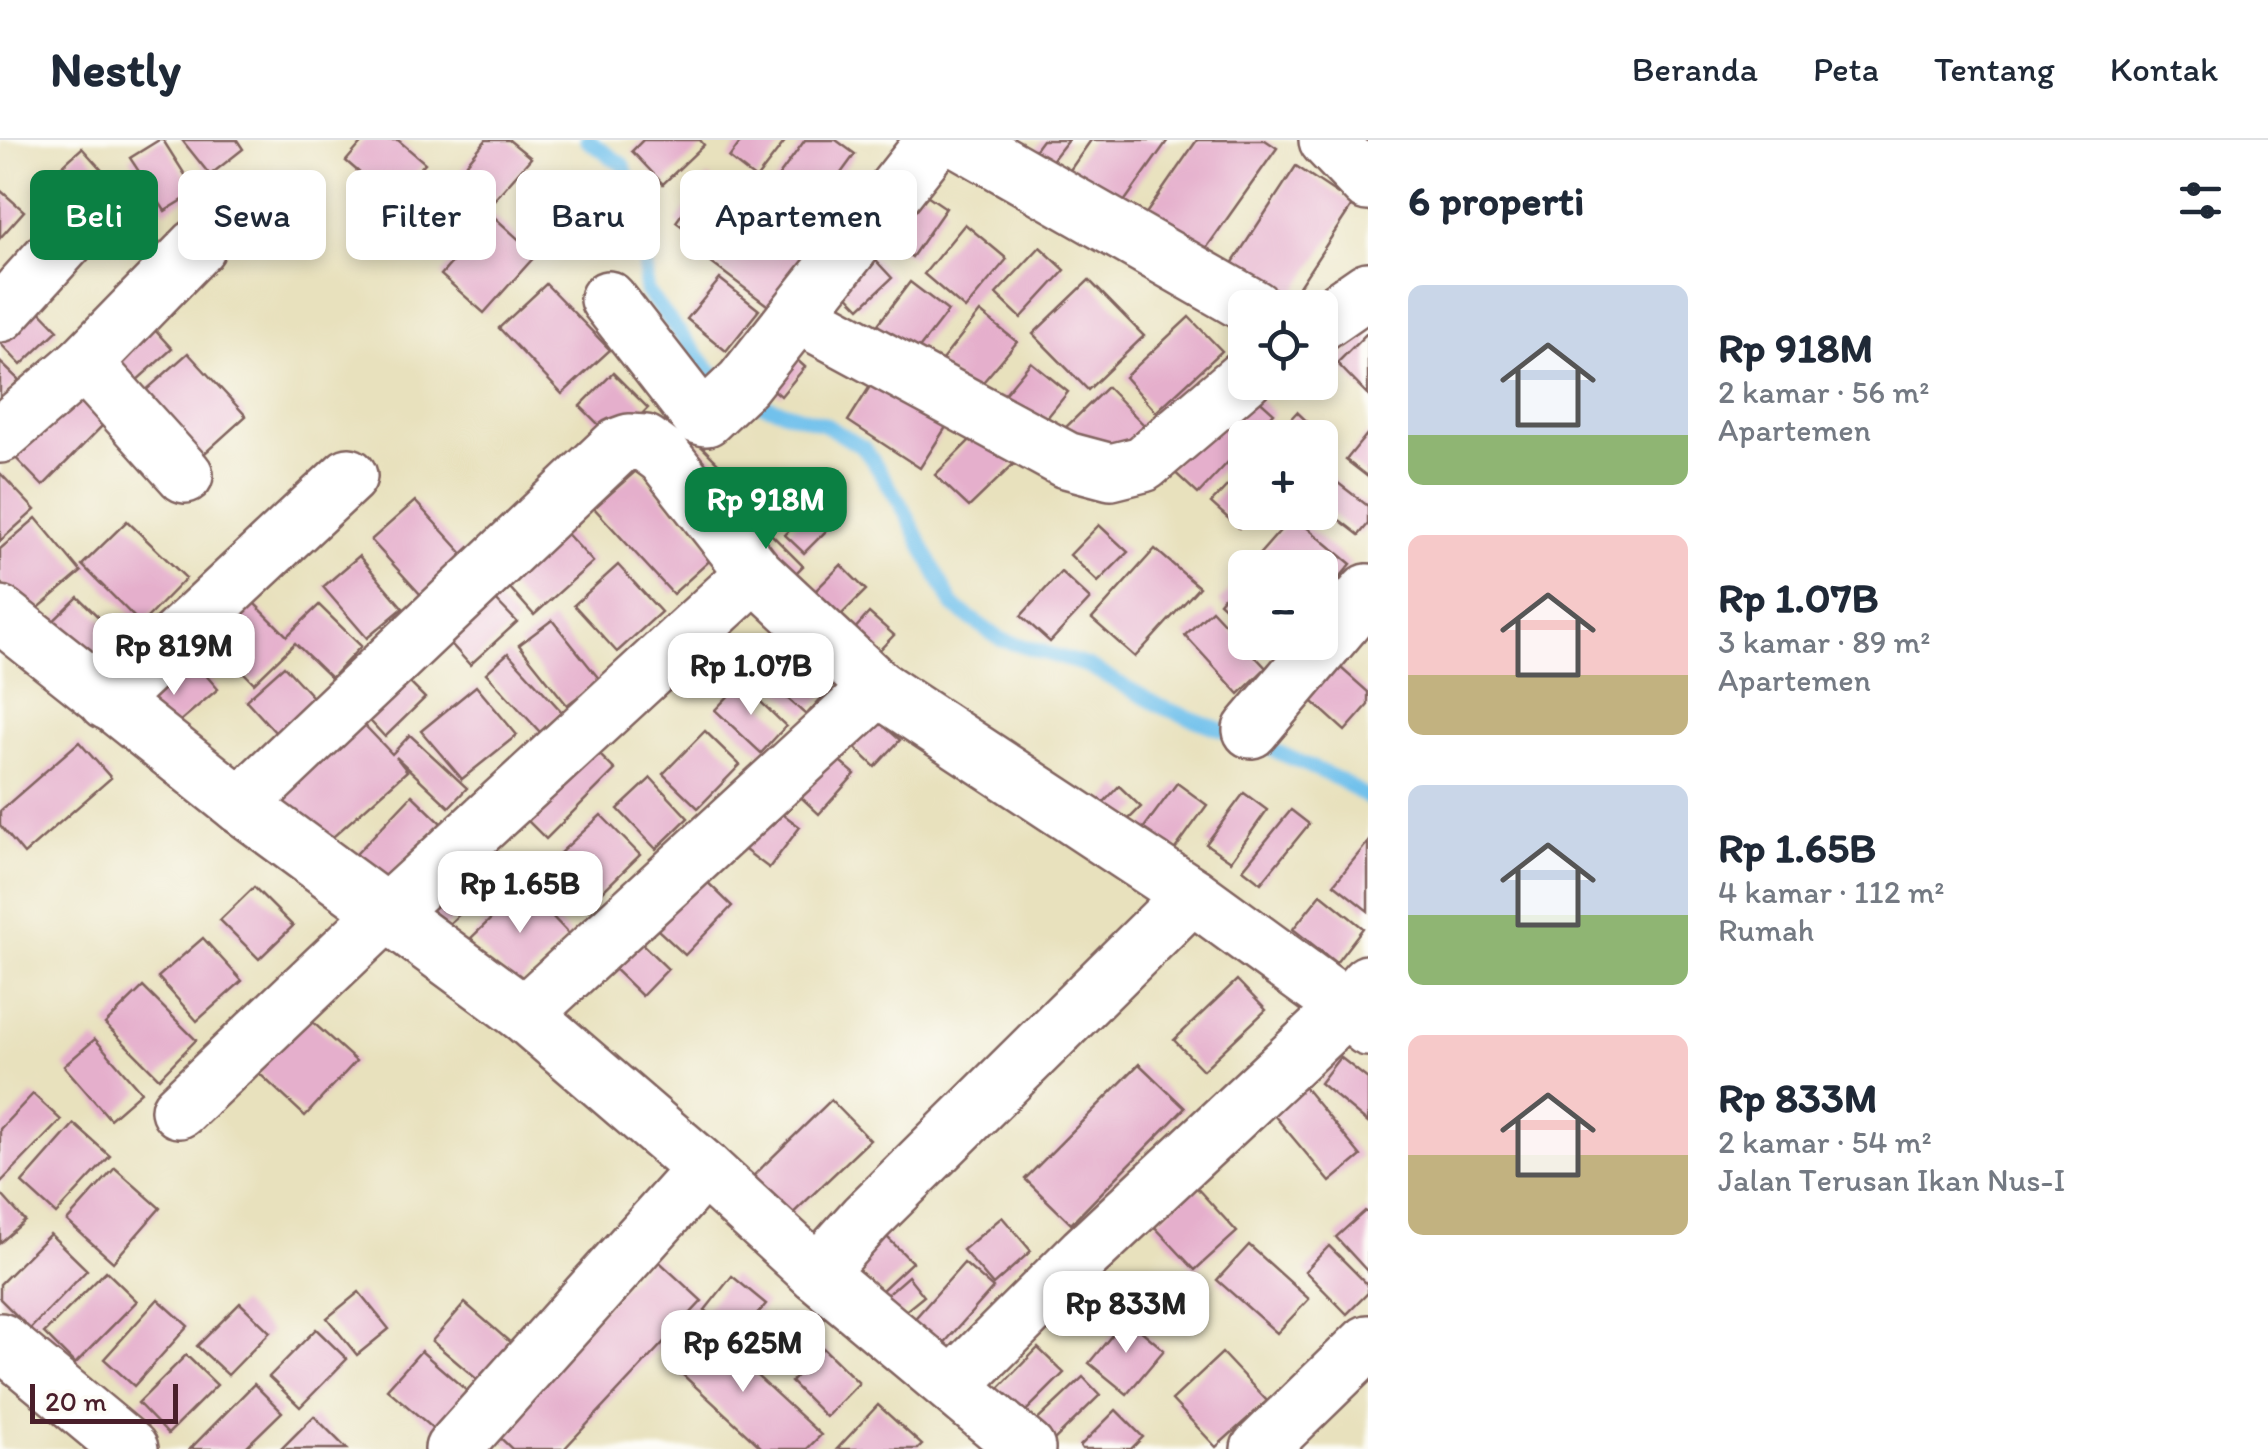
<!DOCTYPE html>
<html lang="id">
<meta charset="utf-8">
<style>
body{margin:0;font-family:Itim,sans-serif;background:#f2f2f3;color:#1f2937;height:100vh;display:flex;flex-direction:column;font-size:38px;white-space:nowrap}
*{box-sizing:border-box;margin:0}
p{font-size:32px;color:#747a83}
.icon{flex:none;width:55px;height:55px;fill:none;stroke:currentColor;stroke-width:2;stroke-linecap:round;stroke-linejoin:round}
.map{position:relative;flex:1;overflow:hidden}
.details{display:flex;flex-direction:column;background:#fff;width:900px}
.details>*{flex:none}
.banner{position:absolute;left:30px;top:30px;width:950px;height:90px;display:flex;gap:20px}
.fabs{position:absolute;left:1228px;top:150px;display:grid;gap:20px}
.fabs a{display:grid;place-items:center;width:110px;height:110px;border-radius:15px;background:#fff;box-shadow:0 5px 15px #0003;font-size:50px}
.scale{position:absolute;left:30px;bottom:25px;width:148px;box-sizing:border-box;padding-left:10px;border:5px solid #4a1f2b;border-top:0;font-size:28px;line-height:35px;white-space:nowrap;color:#4a1f2b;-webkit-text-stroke:8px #fdfcf7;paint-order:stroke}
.price{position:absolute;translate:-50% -85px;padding:0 22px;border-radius:20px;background:#fff;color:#222;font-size:32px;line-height:65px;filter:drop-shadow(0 2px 5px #0008)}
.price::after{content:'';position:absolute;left:50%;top:60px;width:30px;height:22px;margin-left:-15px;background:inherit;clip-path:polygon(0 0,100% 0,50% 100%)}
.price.active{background:#0b8043;color:#fff}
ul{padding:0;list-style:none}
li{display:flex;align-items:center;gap:30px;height:250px;padding:0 40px}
li span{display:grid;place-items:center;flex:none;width:280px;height:200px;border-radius:15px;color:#555}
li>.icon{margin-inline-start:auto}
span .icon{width:120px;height:120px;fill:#fffc;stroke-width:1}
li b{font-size:42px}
h2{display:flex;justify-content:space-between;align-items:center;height:120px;padding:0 40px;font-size:42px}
.chip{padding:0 35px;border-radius:15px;background:#fff;box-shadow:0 5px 15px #0003;font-size:35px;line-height:90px}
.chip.active{background:#0b8043;color:#fff}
header{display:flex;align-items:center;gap:60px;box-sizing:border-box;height:140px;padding:0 50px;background:#fff;border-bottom:2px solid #e0e1e3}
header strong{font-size:48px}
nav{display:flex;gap:55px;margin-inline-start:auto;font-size:35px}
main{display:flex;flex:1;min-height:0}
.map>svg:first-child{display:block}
</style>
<header>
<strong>Nestly</strong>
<nav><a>Beranda</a><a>Peta</a><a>Tentang</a><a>Kontak</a></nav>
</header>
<main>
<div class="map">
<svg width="1368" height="1309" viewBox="0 0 1368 1309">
<rect width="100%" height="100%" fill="#fdfcf7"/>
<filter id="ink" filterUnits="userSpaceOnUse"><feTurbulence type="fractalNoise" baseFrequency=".01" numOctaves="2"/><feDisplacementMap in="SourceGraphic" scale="20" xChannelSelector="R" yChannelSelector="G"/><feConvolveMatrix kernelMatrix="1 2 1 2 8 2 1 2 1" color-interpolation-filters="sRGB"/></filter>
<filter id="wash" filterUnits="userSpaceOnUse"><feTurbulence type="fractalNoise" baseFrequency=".0048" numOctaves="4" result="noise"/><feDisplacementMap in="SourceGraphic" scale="40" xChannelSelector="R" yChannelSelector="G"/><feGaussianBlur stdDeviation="2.25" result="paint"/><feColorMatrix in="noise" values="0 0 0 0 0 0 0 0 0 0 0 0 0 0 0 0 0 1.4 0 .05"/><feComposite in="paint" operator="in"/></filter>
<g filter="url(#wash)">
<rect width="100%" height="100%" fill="#e8e1bd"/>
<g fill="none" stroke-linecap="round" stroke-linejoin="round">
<!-- stream -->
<g stroke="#71c1ec" stroke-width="15">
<polyline points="587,0 623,25 645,76 646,151 707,227 727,245"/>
<polyline points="745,259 824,284 865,309 902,366 953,466 1000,499 1088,526 1162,567 1271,609 1340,640 1368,658"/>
</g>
</g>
<g id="blocks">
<!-- building -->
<g fill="#e5afcc">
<polygon points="159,0 163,0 196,52 165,71 130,18"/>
<polygon points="182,0 237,0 243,9 210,35"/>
<polygon points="364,0 398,0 425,23 391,60 346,21"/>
<polygon points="486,0 509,0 531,18 495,59 462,29"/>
<polygon points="643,0 700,0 704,5 663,44 632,11"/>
<polygon points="742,0 786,0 756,39 729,18"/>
<polygon points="805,0 836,0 855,14 804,84 764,56"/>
<polygon points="1042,0 1068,0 1043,32 1027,20"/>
<polygon points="1091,0 1168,0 1119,69 1068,33"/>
<polygon points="1197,0 1265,0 1277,8 1200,117 1143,78"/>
<polygon points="82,8 133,65 94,98 44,42"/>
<polygon points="1296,26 1353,64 1285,168 1228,130"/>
<polygon points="434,32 475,71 442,105 400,66"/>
<polygon points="708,37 739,59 706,104 676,82"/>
<polygon points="912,45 946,68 912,117 878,95"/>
<polygon points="0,50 24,71 0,98"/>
<polygon points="748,72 809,119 771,168 710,122"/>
<polygon points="493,76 536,115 484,173 441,135"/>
<polygon points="965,84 1007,119 965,169 924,134"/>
<polygon points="1040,107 1065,130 1021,178 996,154"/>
<polygon points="866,110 892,138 860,168 833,140"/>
<polygon points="720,139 759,170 726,211 687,179"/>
<polygon points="1089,140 1144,196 1088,250 1033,194"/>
<polygon points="910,142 948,171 910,220 872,192"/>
<polygon points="546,144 610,210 562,254 499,188"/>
<polygon points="31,162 58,190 21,225 0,203 0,191"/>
<polygon points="980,172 1017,202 973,254 938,225"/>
<polygon points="143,177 172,209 126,250 97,218"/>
<polygon points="1189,177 1222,211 1156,272 1125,237"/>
<polygon points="1368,192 1368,255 1337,223"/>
<polygon points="787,211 805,227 781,256 761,239"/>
<polygon points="188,213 246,276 194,323 136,259"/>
<polygon points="0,222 19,240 0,260"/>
<polygon points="1031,222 1068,252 1034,294 997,263"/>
<polygon points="881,229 953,276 920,328 848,281"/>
<polygon points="613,233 648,268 615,301 580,266"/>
<polygon points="1107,247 1144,285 1100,327 1064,289"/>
<polygon points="1245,247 1274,273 1251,298 1245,298 1245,304 1198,354 1169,327"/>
<polygon points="72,248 107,281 43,346 9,311"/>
<polygon points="1297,272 1324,298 1273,298"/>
<polygon points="986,284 1020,318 969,367 935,335"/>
<polygon points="683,288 724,329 705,348 664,307"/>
<polygon points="1368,293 1368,337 1346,320"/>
<polygon points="1245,327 1245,372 1253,372 1239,388 1211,363"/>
<polygon points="637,330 716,415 673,454 594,368"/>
<polygon points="0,333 35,370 0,401"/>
<polygon points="1329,336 1368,366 1368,384 1359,395 1320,365 1320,347"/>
<polygon points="820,359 839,378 804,413 785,395"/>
<polygon points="415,361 465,416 421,455 371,400"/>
<polygon points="753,376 803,426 780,449 729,399"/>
<polygon points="1293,376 1351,424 1320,461 1320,428 1269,428 1257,417"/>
<polygon points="36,378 81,432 29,476 0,442 0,409"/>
<polygon points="127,381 186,438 141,484 82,425"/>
<polygon points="1099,385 1128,412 1098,442 1070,415"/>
<polygon points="561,387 593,422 534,475 503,440"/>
<polygon points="1155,409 1199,447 1135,517 1092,479"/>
<polygon points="359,416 403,468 367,498 323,447"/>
<polygon points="618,425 661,472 617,512 574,465"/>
<polygon points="841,425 866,450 828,488 803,463"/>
<polygon points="1061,432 1090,459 1050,502 1021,476"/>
<polygon points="1241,437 1245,441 1245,486 1219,462"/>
<polygon points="491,455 517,482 470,525 445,497"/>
<polygon points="78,457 116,494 80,529 43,491"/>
<polygon points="250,459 287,496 319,465 361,506 331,538 295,503 254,543 210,498"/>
<polygon points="1212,470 1266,528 1239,554 1185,495"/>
<polygon points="869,473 894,495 870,520 846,499"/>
<polygon points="552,480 600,540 567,565 519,505"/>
<polygon points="784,502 833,545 806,575 757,531"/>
<polygon points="508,513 562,572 540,592 486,533"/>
<polygon points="190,517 218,549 159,599 130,567"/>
<polygon points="1332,520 1368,552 1368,565 1345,591 1303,553"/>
<polygon points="284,526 324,569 286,604 246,560"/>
<polygon points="402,535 425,558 385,597 363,573"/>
<polygon points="741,543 786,586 761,613 715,570"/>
<polygon points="476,546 517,595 462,639 421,591"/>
<polygon points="870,574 900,600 875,627 847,600"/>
<polygon points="355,575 392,614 410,595 467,648 449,667 396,617 407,631 314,714 254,668"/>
<polygon points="705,591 740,625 698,668 663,634"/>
<polygon points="79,602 111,638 24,714 0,685 0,671"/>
<polygon points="590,605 615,630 546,699 520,673"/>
<polygon points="827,610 855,634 819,674 792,649"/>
<polygon points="651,638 688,678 656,709 618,669"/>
<polygon points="1177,643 1207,665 1165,723 1134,701"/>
<polygon points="1119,646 1141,667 1112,696 1091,676"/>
<polygon points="1244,653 1267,670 1231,721 1206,704"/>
<polygon points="412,655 441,683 372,755 343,728"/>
<polygon points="772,666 800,687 769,728 741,707"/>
<polygon points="1291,670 1309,684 1261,743 1243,729"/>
<polygon points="601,675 640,715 599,755 560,713"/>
<polygon points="1368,702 1368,771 1334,744"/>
<polygon points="452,726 480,755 432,800 404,771"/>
<polygon points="694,729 732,766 685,815 646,779"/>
<polygon points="254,747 293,786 259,819 220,780"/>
<polygon points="524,747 570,795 517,846 471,798"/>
<polygon points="1321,754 1363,788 1336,823 1293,789"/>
<polygon points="633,795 668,829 642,856 607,822"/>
<polygon points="203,798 242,841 197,881 158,837"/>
<polygon points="1237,840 1266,870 1203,930 1174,900"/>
<polygon points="143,847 196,900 159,938 105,884"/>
<polygon points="298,869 356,921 305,976 248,923"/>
<polygon points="95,899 141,952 110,979 64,926"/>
<polygon points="1340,917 1368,939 1368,983 1320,943"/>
<polygon points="1139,924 1185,968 1071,1084 1025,1039"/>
<polygon points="1295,936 1361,1016 1330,1042 1263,962"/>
<polygon points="33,954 61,980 0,1043 0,989"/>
<polygon points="831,960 870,1000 785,1081 747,1042"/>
<polygon points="74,984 110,1016 56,1074 22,1043"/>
<polygon points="115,1028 160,1068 113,1122 67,1081"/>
<polygon points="1195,1046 1237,1092 1195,1130 1153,1085"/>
<polygon points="2,1055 25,1081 0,1103 0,1057"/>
<polygon points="1365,1071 1368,1073 1368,1132 1336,1097"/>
<polygon points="1002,1077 1031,1111 993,1145 963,1110"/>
<polygon points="880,1090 912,1122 880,1152 849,1120"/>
<polygon points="50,1094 87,1130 30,1189 0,1159 0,1144"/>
<polygon points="1249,1105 1309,1159 1277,1193 1217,1140"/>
<polygon points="1329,1106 1368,1145 1368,1153 1347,1174 1305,1131"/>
<polygon points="652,1115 702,1161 564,1309 512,1309 491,1289"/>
<polygon points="964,1123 993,1148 932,1217 903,1192"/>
<polygon points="106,1131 137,1161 75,1224 44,1193"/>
<polygon points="732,1136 766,1164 738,1197 705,1170"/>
<polygon points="908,1136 924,1156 892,1182 876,1164"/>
<polygon points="359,1152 389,1189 357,1215 327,1178"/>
<polygon points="158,1159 188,1186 134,1246 104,1219"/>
<polygon points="240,1163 270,1192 228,1235 197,1206"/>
<polygon points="465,1163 519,1210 486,1247 432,1201"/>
<polygon points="778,1174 808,1200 778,1232 749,1205"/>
<polygon points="1126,1178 1164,1210 1127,1254 1089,1223"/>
<polygon points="704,1187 821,1295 807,1309 763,1309 670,1223"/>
<polygon points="316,1189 347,1219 300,1267 269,1237"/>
<polygon points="823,1208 859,1243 826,1277 791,1242"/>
<polygon points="1038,1208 1064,1233 1023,1274 998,1249"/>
<polygon points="421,1211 475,1258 442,1296 387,1249"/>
<polygon points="1222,1213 1267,1261 1216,1307 1172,1260"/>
<polygon points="186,1215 217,1245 168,1294 138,1263"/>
<polygon points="1083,1237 1100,1255 1046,1308 1028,1289"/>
<polygon points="254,1244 282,1272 244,1309 190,1309"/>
<polygon points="878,1265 922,1305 918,1309 837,1309"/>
<polygon points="1116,1270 1143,1297 1131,1309 1082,1309 1080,1306"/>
<polygon points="314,1276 347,1309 281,1309"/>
</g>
</g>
</g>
<g filter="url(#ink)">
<use href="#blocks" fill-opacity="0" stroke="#81635e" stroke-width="2.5"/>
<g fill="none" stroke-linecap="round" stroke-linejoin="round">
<defs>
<g id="minor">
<polyline points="960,0 1254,168"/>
<polyline points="1327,0 1368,43"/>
<polyline points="608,159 699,276 706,278 743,243 935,0"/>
<polyline points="0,174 76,90"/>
<polyline points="798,175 1066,320 1111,332 1143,324 1245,237"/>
<polyline points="1320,183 1368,150"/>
<polyline points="84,223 185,335"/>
<polyline points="0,295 84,223 198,106"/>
<polyline points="0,474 240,665 524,874 704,1029 817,1133 1027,1309"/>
<polyline points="108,562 349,336"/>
<polyline points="1251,590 1368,452"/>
<polyline points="240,665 618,306 629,302 645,303 664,317 755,433 878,548 1192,755 1347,868 1368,888"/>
<polyline points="524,874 878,548"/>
<polyline points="179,970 386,773 755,433"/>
<polyline points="817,1133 866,1078 1192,755"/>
<polyline points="0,1201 130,1309"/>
<polyline points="953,1245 1085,1113 1347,868 1368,843"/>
<polyline points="453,1309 704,1029"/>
<polyline points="1259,1309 1368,1203"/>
</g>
</defs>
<!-- minor casing -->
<use href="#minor" stroke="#81635e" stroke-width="60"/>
<!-- minor -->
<use href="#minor" stroke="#fff" stroke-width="55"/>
</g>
</g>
</svg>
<div class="fabs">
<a><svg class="icon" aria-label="locate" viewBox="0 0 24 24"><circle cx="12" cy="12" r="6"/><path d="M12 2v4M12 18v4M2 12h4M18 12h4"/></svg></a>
<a>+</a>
<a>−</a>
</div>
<div class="scale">20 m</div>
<b class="price active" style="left:766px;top:412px">Rp 918M</b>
<b class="price" style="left:174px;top:558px">Rp 819M</b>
<b class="price" style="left:751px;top:578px">Rp 1.07B</b>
<b class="price" style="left:520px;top:796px">Rp 1.65B</b>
<b class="price" style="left:1126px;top:1216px">Rp 833M</b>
<b class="price" style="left:743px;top:1255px">Rp 625M</b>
<div class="banner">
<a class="chip active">Beli</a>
<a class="chip">Sewa</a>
<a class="chip">Filter</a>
<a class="chip">Baru</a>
<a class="chip">Apartemen</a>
</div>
</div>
<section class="details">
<h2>6 properti<svg class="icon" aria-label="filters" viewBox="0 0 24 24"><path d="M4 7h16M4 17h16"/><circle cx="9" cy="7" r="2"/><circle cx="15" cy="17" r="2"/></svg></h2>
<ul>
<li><span style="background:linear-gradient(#c9d6e8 75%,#8fb573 0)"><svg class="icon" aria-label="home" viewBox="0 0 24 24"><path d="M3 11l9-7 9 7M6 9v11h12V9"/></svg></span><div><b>Rp 918M</b><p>2 kamar · 56 m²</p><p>Apartemen</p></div></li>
<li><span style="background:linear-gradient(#f6c9c9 70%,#c2b280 0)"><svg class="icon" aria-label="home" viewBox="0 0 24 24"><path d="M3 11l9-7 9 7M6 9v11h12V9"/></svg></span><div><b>Rp 1.07B</b><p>3 kamar · 89 m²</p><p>Apartemen</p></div></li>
<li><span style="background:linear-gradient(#c9d6e8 65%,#8fb573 0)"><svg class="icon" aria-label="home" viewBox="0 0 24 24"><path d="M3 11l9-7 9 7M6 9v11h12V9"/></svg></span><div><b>Rp 1.65B</b><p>4 kamar · 112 m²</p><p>Rumah</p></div></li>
<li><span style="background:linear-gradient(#f6c9c9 60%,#c2b280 0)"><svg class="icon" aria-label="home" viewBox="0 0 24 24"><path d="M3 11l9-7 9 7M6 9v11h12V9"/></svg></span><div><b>Rp 833M</b><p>2 kamar · 54 m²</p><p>Jalan Terusan Ikan Nus-I</p></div></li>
</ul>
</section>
</main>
